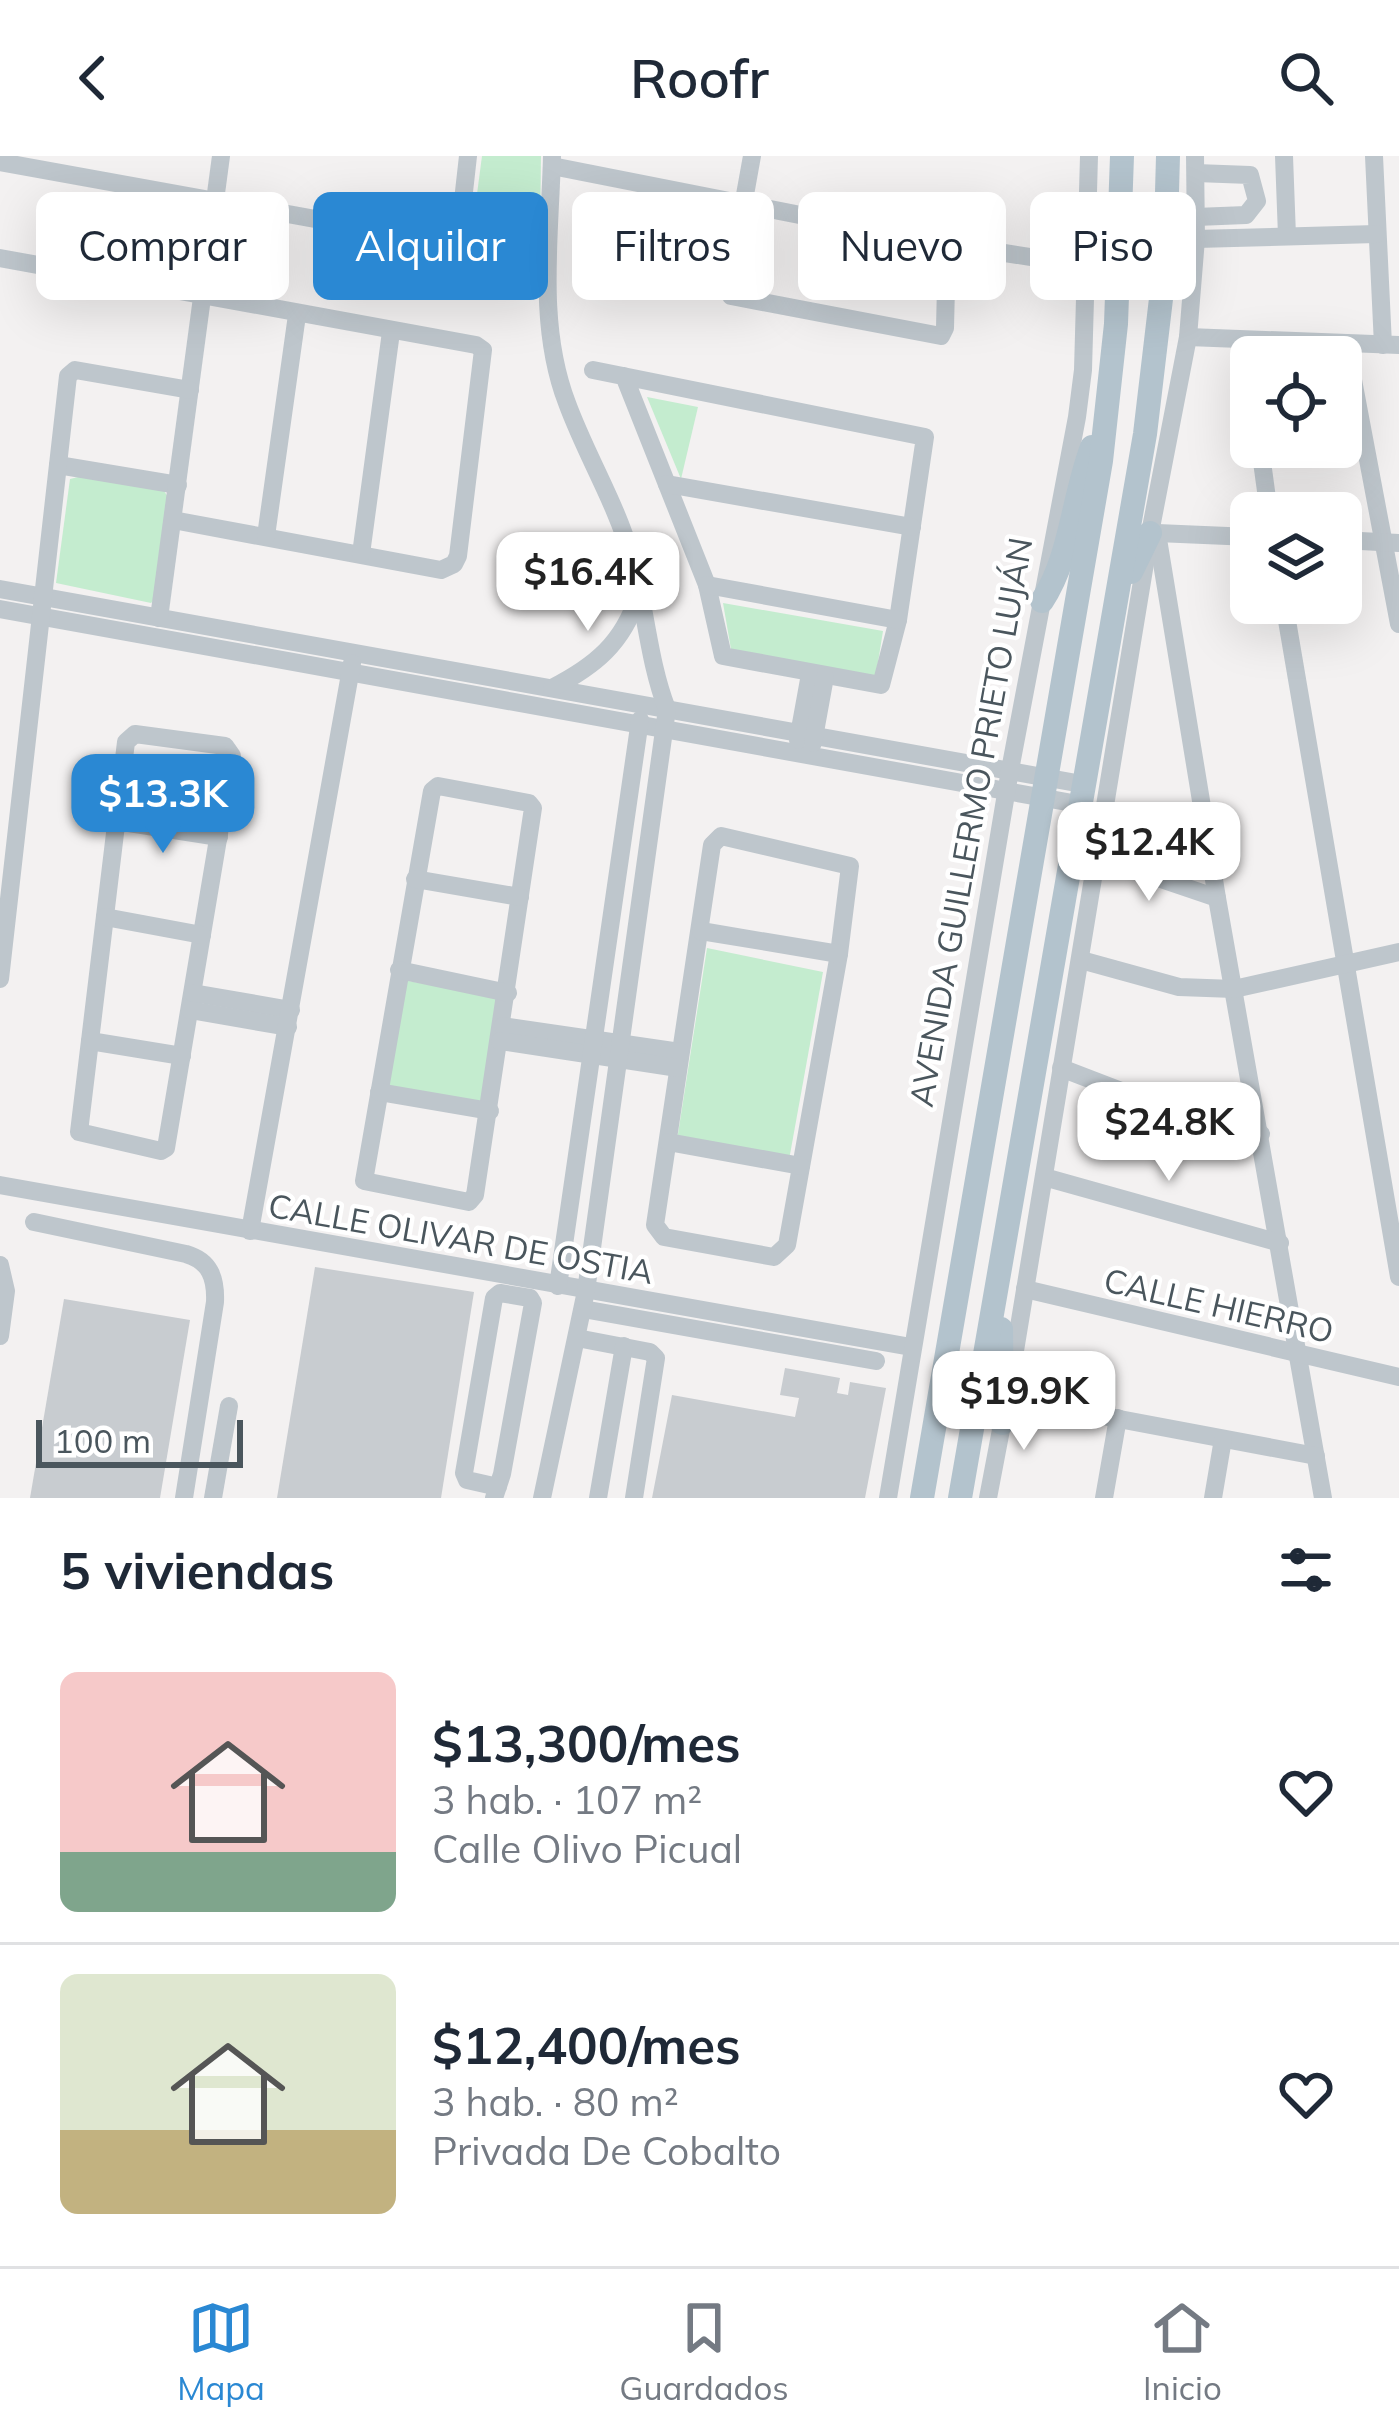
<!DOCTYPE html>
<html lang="es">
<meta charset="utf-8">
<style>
body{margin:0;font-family:Mulish,sans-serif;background:#f2f2f3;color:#1f2937;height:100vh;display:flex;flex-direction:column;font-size:45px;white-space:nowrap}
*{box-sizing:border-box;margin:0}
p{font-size:39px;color:#747a83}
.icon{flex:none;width:66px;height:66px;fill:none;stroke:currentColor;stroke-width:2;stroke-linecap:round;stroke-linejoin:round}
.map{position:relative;height:1342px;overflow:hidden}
.sheet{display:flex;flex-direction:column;background:#fff;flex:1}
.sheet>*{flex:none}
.hud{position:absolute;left:36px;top:36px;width:1329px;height:108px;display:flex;gap:24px}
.buttons{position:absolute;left:1230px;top:180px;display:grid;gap:24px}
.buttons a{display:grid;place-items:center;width:132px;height:132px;border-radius:18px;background:#fff;box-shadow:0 12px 48px #0002;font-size:60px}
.scale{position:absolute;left:36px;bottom:30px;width:207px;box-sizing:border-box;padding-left:12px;border:6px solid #4a565d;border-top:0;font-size:33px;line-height:42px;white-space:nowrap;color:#4a565d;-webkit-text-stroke:9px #fff;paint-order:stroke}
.price{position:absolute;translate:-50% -102px;padding:0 27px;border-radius:24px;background:#fff;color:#222;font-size:39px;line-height:78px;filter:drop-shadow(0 3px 6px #0008)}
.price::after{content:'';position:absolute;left:50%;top:72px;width:36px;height:27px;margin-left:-18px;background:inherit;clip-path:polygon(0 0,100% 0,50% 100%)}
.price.current{background:#2a88d3;color:#fff}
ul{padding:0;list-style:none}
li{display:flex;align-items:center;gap:36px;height:300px;padding:0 60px}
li+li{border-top:3px solid #e0e1e3}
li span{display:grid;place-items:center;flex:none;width:336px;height:240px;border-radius:18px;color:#555}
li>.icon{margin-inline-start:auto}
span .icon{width:144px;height:144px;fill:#fffc;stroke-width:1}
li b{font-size:51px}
h2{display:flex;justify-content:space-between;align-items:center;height:144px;padding:0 60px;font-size:51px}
.tag{padding:0 42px;border-radius:18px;background:#fff;box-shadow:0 12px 48px #0002;font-size:42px;line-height:108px}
.tag.current{background:#2a88d3;color:#fff}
header{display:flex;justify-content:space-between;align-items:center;height:156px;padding:0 60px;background:#fff;font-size:54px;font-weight:600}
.tabs{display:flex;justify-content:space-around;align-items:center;height:168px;border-top:3px solid #e0e1e3;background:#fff;font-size:33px;color:#747a83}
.tabs a{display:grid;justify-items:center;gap:6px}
.tabs .current{color:#2a88d3}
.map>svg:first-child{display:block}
</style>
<header><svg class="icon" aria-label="back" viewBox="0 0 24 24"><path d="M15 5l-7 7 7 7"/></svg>Roofr<svg class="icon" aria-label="search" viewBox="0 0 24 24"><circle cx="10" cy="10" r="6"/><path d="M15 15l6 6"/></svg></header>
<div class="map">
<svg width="1399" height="1342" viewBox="0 0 1399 1342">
<rect width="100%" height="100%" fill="#f3f1f1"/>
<!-- green -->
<g fill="#c4eccf">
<polygon points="482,0 541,0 540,83 536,92 476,83 472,76"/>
<polygon points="647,241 698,251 681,323"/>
<polygon points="82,320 164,335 168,341 156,442 151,447 56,427 70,323"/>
<polygon points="723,447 883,475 875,525 732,499"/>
<polygon points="707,792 823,816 789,1004 677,984"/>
<polygon points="398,823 506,843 490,954 379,936"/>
</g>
<!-- building -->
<g fill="#c8ccd0">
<polygon points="315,1111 474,1136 441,1342 277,1342"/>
<polygon points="64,1143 190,1164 160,1342 30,1342"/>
<polygon points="785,1212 840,1222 837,1237 848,1239 850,1226 886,1232 865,1342 652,1342 672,1239 795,1261 799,1242 780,1239"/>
</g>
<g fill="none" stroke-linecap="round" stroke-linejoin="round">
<!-- minor -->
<g stroke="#bec6cc" stroke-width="18">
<polyline points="752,0 728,133 731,140 941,180 945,172 947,88"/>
<polyline points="1284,0 1287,80"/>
<polyline points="1374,0 1383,189"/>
<polyline points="0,6 547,105"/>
<polyline points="552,10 947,88 1088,110"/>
<polyline points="1196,17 1250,19 1257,45 1246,59 1196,61"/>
<polyline points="1196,83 1376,78"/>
<polyline points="458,89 468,0"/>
<polyline points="0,102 476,189 483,194 458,400 454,408 441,414 173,364"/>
<polyline points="1188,181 1399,189"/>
<polyline points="1246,184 1251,222"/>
<polyline points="1346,187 1399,468"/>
<polyline points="593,214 925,281 898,464 881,529 723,500 707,429 624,220"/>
<polyline points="1260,291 1269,357"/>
<polyline points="58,309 178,329"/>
<polyline points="667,328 912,371"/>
<polyline points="1151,377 1157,377 1217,742 1323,1342"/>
<polyline points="1157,377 1251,381"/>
<polyline points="266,380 297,159"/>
<polyline points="1341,384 1399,387"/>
<polyline points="361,398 391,176"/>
<polyline points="707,429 898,464"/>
<polyline points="0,433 1082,628"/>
<polyline points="1284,447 1399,1121"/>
<polyline points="0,453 1078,648"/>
<polyline points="159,462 221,0"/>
<path d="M 552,532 C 595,510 623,487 638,440"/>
<polygon points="135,578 225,590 232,600 166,992 161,995 79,976 126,586"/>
<polyline points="798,584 810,518"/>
<polyline points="813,587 825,521"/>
<polygon points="438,630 529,647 533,652 475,1039 469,1046 364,1025 432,635"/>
<polyline points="116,665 219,681"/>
<polygon points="721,680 850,710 839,798 787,1089 774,1101 664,1081 655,1069 712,689"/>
<polyline points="1099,702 1217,742"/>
<polyline points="415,723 520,741"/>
<polyline points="105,761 202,779"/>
<polyline points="701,775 839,798"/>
<polyline points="1081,804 1179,831 1234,833 1399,796"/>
<polyline points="399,814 508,837"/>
<polyline points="0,823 68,220 75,214 190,234"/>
<polyline points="193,837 291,854"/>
<polyline points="190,854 288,871"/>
<polyline points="503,870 680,896"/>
<polyline points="90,885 182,900"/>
<polyline points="500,885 678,912"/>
<polyline points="1061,912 1186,960 1261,978"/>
<polyline points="379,936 490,955"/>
<polyline points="668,986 801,1010"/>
<polyline points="1044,1021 1280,1087"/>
<polyline points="0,1029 911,1191"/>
<path d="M 34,1066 L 186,1098 C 210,1105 216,1122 215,1146 L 184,1342"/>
<polyline points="250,1075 352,507"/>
<polyline points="0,1109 6,1135 0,1180"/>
<polyline points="558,1130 640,564"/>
<polyline points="1025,1133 1399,1221"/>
<polyline points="583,1153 876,1205"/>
<polyline points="577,1182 650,1196 656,1202 634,1342"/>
<polyline points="1010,1225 1150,377 1188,181 1196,83 1195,0"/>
<polyline points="1007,1242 1316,1300"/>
<polyline points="213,1342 229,1250"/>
<polyline points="494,1342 502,1318 533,1147 530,1142 500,1137 494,1142 464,1317 467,1324 498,1331"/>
<path d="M 542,1342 L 586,1135 L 667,553 C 648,504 646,451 631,400 C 616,347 586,299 567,247 C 537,169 550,82 552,0"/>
<polyline points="598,1342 624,1190"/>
<polyline points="888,1342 1010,614 1077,261 1083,214 1089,0"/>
<polyline points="988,1342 1004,1258"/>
<polyline points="1104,1342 1118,1262"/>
<polyline points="1213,1342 1223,1283"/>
</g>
<!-- major -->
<g stroke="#b3c3cd" stroke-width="24">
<polyline points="1131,416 1150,377"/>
<path d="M 1042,445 C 1071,402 1073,340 1092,291"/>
<polyline points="1001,1173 1002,1267"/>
<polyline points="922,1342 1101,305 1116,168 1122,0"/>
<polyline points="960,1342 1145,278 1165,109 1168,0"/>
</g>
</g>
<g text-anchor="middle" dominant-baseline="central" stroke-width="9" stroke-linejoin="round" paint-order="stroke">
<!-- street labels -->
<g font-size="33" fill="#4a565d" stroke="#fff">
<text transform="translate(970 666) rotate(-80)">AVENIDA GUILLERMO PRIETO LUJÁN</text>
<text transform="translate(461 1082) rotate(10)">CALLE OLIVAR DE OSTIA</text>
<text transform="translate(1219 1149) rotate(13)">CALLE HIERRO</text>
</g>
</g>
</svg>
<div class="buttons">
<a><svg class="icon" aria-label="locate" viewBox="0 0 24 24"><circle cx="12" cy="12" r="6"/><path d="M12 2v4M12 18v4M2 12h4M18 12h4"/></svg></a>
<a><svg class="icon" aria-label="layers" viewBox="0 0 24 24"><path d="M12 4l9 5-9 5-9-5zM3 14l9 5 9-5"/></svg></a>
</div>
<div class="scale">100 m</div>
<b class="price" style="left:588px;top:478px">$16.4K</b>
<b class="price current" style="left:163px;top:700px">$13.3K</b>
<b class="price" style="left:1149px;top:748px">$12.4K</b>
<b class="price" style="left:1169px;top:1028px">$24.8K</b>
<b class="price" style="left:1024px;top:1297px">$19.9K</b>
<div class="hud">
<a class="tag">Comprar</a>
<a class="tag current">Alquilar</a>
<a class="tag">Filtros</a>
<a class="tag">Nuevo</a>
<a class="tag">Piso</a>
</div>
</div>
<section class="sheet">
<h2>5 viviendas<svg class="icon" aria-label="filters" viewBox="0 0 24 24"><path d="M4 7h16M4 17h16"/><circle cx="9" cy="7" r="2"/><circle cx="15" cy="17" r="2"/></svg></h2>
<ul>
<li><span style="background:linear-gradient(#f6c9c9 75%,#7fa58c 0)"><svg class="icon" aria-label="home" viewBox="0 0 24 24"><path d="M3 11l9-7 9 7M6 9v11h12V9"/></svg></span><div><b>$13,300/mes</b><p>3 hab. · 107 m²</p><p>Calle Olivo Picual</p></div><svg class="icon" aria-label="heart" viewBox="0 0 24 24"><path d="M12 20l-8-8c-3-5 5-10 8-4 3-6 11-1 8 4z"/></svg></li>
<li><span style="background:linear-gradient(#dfe7d0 65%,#c2b280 0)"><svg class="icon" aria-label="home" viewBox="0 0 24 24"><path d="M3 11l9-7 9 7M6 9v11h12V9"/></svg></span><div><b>$12,400/mes</b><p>3 hab. · 80 m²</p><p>Privada De Cobalto</p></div><svg class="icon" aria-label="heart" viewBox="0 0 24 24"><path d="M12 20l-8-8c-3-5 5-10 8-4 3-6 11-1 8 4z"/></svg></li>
</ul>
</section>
<nav class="tabs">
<a class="current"><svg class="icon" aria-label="map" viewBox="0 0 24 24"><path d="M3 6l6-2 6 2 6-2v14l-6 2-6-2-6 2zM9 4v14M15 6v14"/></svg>Mapa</a>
<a><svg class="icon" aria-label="saved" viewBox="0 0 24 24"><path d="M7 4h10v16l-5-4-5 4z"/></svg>Guardados</a>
<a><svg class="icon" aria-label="home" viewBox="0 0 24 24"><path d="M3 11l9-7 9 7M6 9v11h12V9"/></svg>Inicio</a>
</nav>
